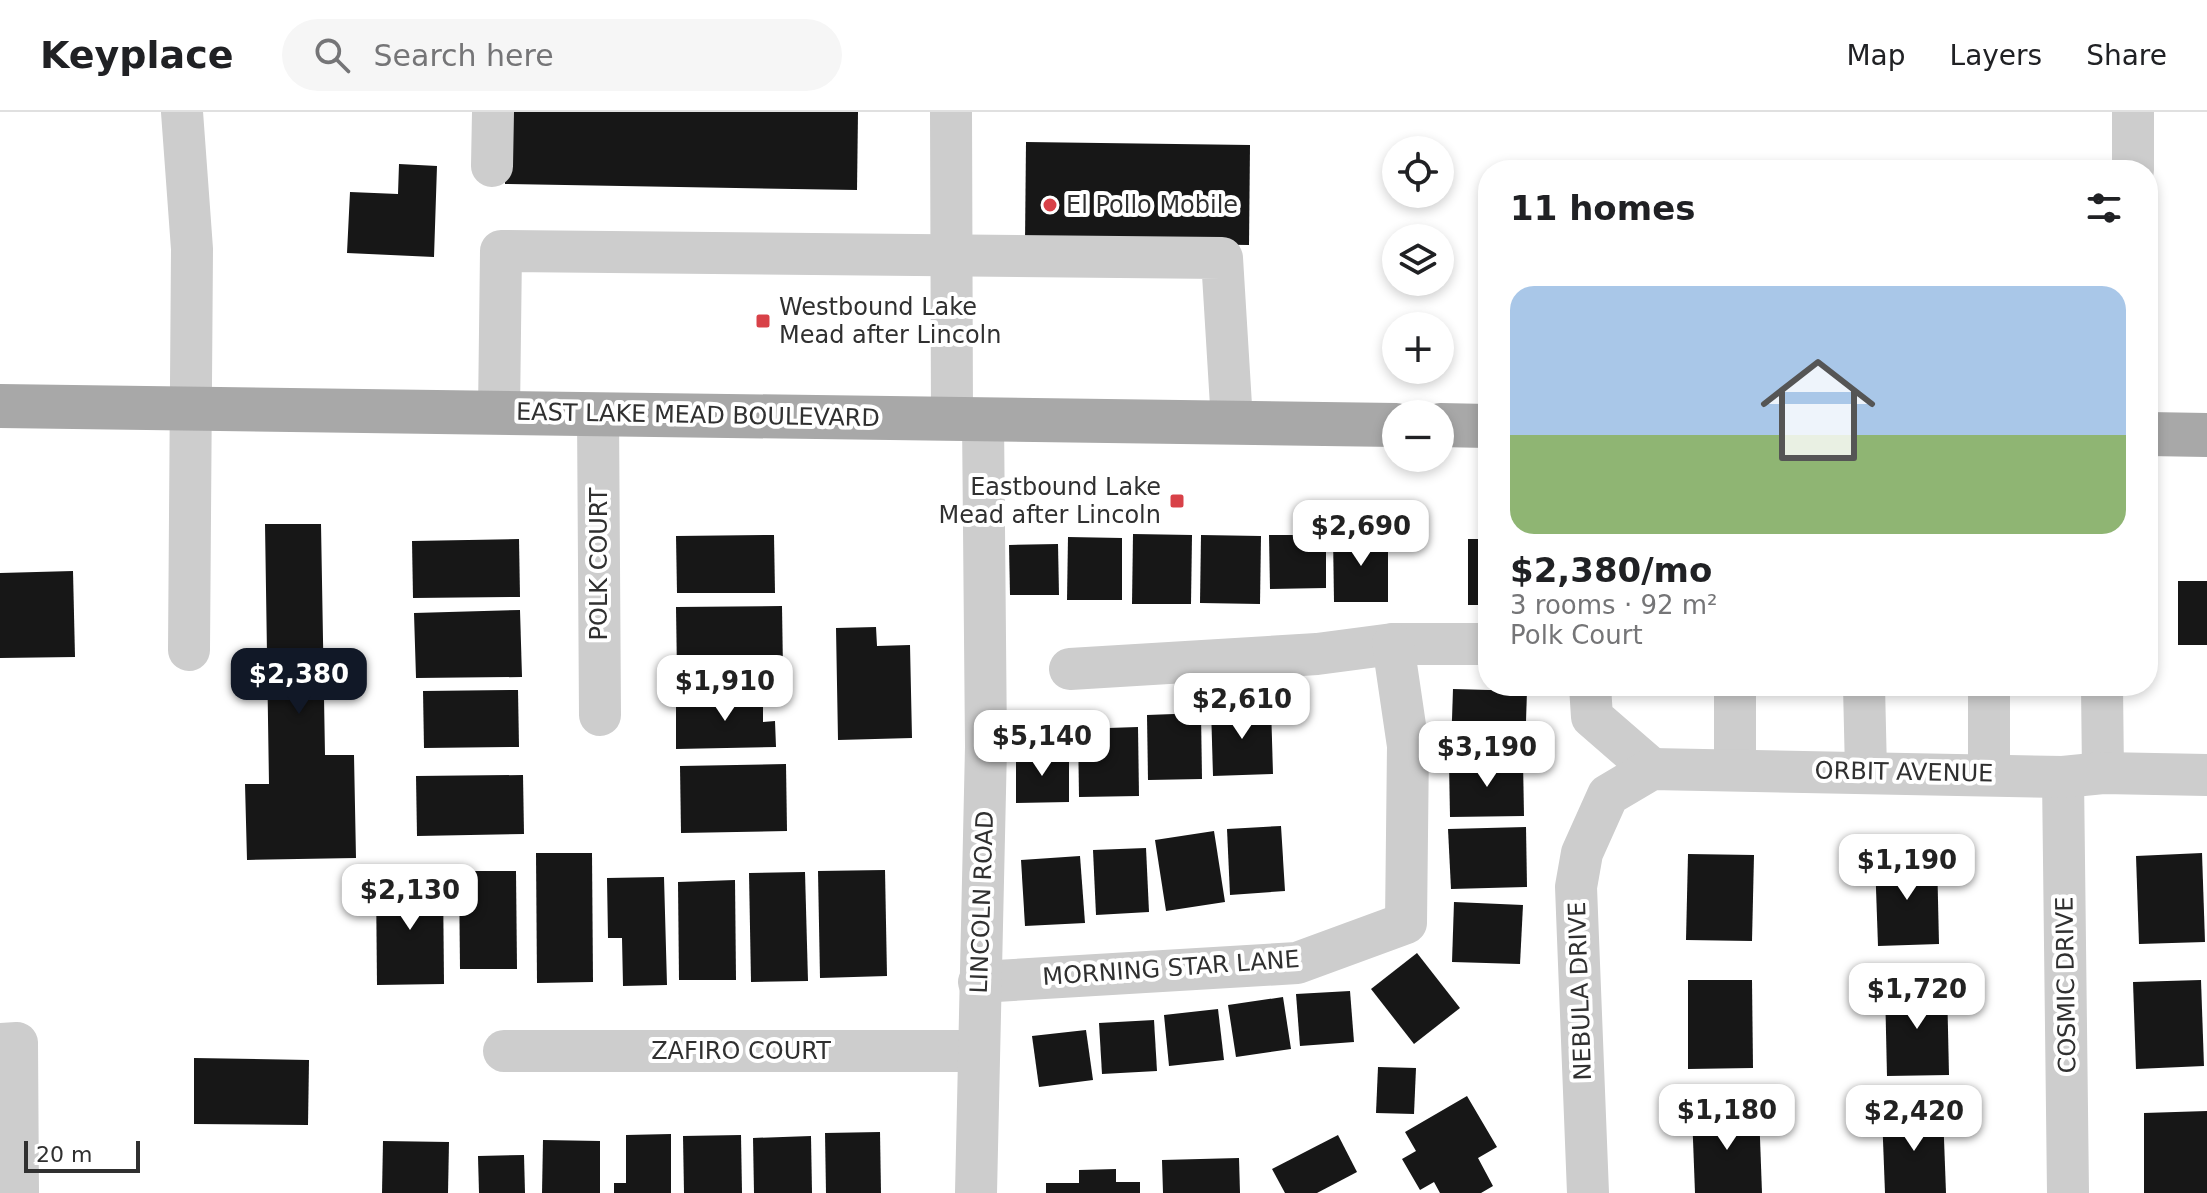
<!DOCTYPE html>
<meta charset="utf-8">
<style>
body{margin:0;font-family:"DejaVu Sans",sans-serif;background:#f6f6f6;color:#202124;height:100vh;display:flex;flex-direction:column;font-size:30px;white-space:nowrap}
*{box-sizing:border-box;margin:0}
p{font-size:26px;color:#757577}
.icon{flex:none;width:44px;height:44px;fill:none;stroke:currentColor;stroke-width:2;stroke-linecap:round;stroke-linejoin:round}
.map{position:relative;flex:1;overflow:hidden}
.side{position:absolute;left:1478px;top:48px;width:680px;height:536px;display:flex;flex-direction:column;background:#fff;border-radius:32px;box-shadow:0 4px 12px #0003}
.side>*{flex:none}
.controls{position:absolute;left:1382px;top:24px;display:grid;gap:16px}
.controls a{display:grid;place-items:center;width:72px;height:72px;border-radius:50%;background:#fff;box-shadow:0 4px 12px #0003;font-size:40px}
.scale{position:absolute;left:24px;bottom:20px;width:116px;box-sizing:border-box;padding-left:8px;border:4px solid #303030;border-top:0;font-size:22px;line-height:28px;white-space:nowrap;color:#303030;-webkit-text-stroke:6px #fff;paint-order:stroke}
.price{position:absolute;translate:-50% -68px;padding:0 18px;border-radius:16px;background:#fff;color:#222;font-size:26px;line-height:52px;filter:drop-shadow(0 2px 4px #0008)}
.price::after{content:'';position:absolute;left:50%;top:48px;width:24px;height:18px;margin-left:-12px;background:inherit;clip-path:polygon(0 0,100% 0,50% 100%)}
.price.active{background:#111827;color:#fff}
ul{padding:0;list-style:none}
li{display:grid;align-content:center;gap:16px;height:424px;padding:0 32px}
li span{display:grid;place-items:center;height:248px;border-radius:24px;color:#555}
li>.icon{margin-inline-start:auto}
span .icon{width:144px;height:144px;fill:#fffc;stroke-width:1}
li b{font-size:34px}
h2{display:flex;justify-content:space-between;align-items:center;height:96px;padding:0 32px;font-size:34px}
header{display:flex;align-items:center;gap:48px;box-sizing:border-box;height:112px;padding:0 40px;background:#fff;border-bottom:2px solid #e0e0e0}
header strong{font-size:38px}
nav{display:flex;gap:44px;margin-inline-start:auto;font-size:28px}
.search{width:560px;height:72px;background:#f6f6f6;display:flex;align-items:center;gap:20px;box-sizing:border-box;padding:0 28px;border-radius:44px;color:#757577;font-size:30px}
.map>svg:first-child{display:block}
</style>
<header>
<strong>Keyplace</strong>
<div class="search"><svg class="icon" aria-label="search" viewBox="0 0 24 24"><circle cx="10" cy="10" r="6"/><path d="M15 15l6 6"/></svg>Search here</div>
<nav><a>Map</a><a>Layers</a><a>Share</a></nav>
</header>
<div class="map">
<svg width="2207" height="1081" viewBox="0 0 2207 1081">
<rect width="100%" height="100%" fill="#fff"/>
<!-- building -->
<g fill="#171717">
<polygon points="506,0 858,0 857,78 505,72"/>
<polygon points="1026,30 1250,33 1249,133 1025,130"/>
<polygon points="399,52 437,54 434,145 347,141 350,80 398,82"/>
<polygon points="265,412 321,412 325,643 354,643 356,746 247,748 245,672 269,672"/>
<polygon points="1133,422 1192,423 1191,492 1132,492"/>
<polygon points="774,423 775,481 677,481 676,424"/>
<polygon points="1201,423 1261,424 1260,492 1200,491"/>
<polygon points="1269,423 1326,423 1326,476 1270,477"/>
<polygon points="1333,423 1388,423 1388,490 1334,490"/>
<polygon points="1068,425 1122,426 1122,488 1067,488"/>
<polygon points="519,427 520,485 413,486 412,429"/>
<rect x="1468" y="427" width="20" height="66"/>
<polygon points="1058,432 1059,483 1010,483 1009,433"/>
<polygon points="73,459 75,545 0,546 0,461"/>
<rect x="2178" y="469" width="29" height="64"/>
<polygon points="782,494 783,559 677,561 676,495"/>
<polygon points="520,498 522,565 416,566 414,501"/>
<polygon points="876,515 877,534 910,533 912,626 838,628 836,516"/>
<polygon points="1453,577 1527,579 1525,639 1451,637"/>
<polygon points="518,578 519,635 424,636 423,579"/>
<polygon points="722,579 763,579 763,610 775,609 776,635 676,637 676,592 722,592"/>
<polygon points="1271,594 1273,662 1213,664 1211,595"/>
<polygon points="1201,601 1202,667 1148,668 1147,603"/>
<polygon points="1138,615 1139,684 1079,685 1078,617"/>
<polygon points="1016,641 1069,641 1069,690 1016,691"/>
<polygon points="1523,649 1524,704 1450,705 1449,651"/>
<polygon points="786,652 787,719 681,721 680,654"/>
<polygon points="523,663 524,722 417,724 416,664"/>
<polygon points="1281,714 1285,779 1230,783 1227,717"/>
<polygon points="1526,715 1527,775 1451,777 1448,717"/>
<polygon points="1214,719 1225,790 1166,799 1155,728"/>
<polygon points="1146,736 1149,800 1096,803 1093,738"/>
<polygon points="536,741 592,741 593,870 537,871"/>
<polygon points="2202,741 2205,830 2139,832 2136,744"/>
<polygon points="1688,742 1754,743 1752,829 1686,828"/>
<polygon points="1080,744 1085,811 1025,814 1021,748"/>
<polygon points="1937,745 1939,832 1878,834 1875,748"/>
<polygon points="885,758 887,864 820,866 818,759"/>
<polygon points="459,759 516,759 517,857 460,857"/>
<polygon points="805,760 808,869 751,870 749,761"/>
<polygon points="664,765 667,873 623,874 622,826 608,826 607,766"/>
<polygon points="443,768 444,872 377,873 376,769"/>
<polygon points="735,768 736,868 679,868 678,770"/>
<polygon points="1454,790 1523,793 1520,852 1452,850"/>
<polygon points="1417,841 1460,896 1414,932 1371,877"/>
<polygon points="1688,868 1752,868 1753,956 1688,957"/>
<polygon points="2201,868 2204,954 2136,957 2133,870"/>
<polygon points="1947,873 1949,963 1887,964 1885,875"/>
<polygon points="1350,879 1354,930 1300,934 1296,882"/>
<polygon points="1283,885 1291,937 1236,945 1228,893"/>
<polygon points="1218,897 1224,948 1169,954 1164,903"/>
<polygon points="1154,908 1157,959 1102,962 1099,911"/>
<polygon points="1086,918 1093,968 1039,975 1032,924"/>
<polygon points="194,946 309,948 308,1013 194,1012"/>
<polygon points="1378,955 1416,956 1414,1002 1376,1001"/>
<polygon points="1467,984 1497,1035 1478,1046 1493,1074 1481,1081 1440,1081 1434,1070 1420,1078 1402,1047 1416,1039 1405,1020"/>
<polygon points="1759,999 1762,1081 1695,1081 1692,1001"/>
<polygon points="2207,999 2207,1081 2144,1081 2144,1001"/>
<polygon points="1943,1000 1946,1081 1885,1081 1882,1002"/>
<polygon points="880,1020 881,1081 826,1081 825,1021"/>
<polygon points="671,1022 671,1081 614,1081 614,1071 626,1071 626,1023"/>
<polygon points="741,1023 742,1081 684,1081 683,1024"/>
<polygon points="1338,1023 1357,1060 1317,1081 1285,1081 1272,1057"/>
<polygon points="811,1024 812,1081 754,1081 753,1026"/>
<polygon points="543,1028 600,1029 600,1081 542,1081"/>
<polygon points="383,1029 449,1030 448,1081 382,1081"/>
<polygon points="524,1043 525,1081 479,1081 478,1044"/>
<polygon points="1239,1046 1240,1081 1163,1081 1162,1048"/>
<polygon points="1116,1057 1116,1070 1140,1070 1140,1081 1046,1081 1046,1071 1079,1071 1079,1058"/>
</g>
<g fill="none" stroke-linecap="round" stroke-linejoin="round">
<!-- minor -->
<g stroke="#cdcdcd" stroke-width="42">
<polyline points="182,0 192,137 189,538"/>
<polyline points="951,0 952,307"/>
<polyline points="492,54 493,0"/>
<polyline points="2133,58 2133,0"/>
<polyline points="499,301 501,139 1222,146 1232,310"/>
<polyline points="598,302 600,603"/>
<polyline points="1070,557 1317,542 1393,532 1488,532"/>
<polyline points="1590,574 1592,605 1652,657"/>
<polyline points="1864,574 1866,659"/>
<polyline points="2102,574 2103,661"/>
<polyline points="1735,657 1735,574"/>
<polyline points="1989,662 1989,574"/>
<polyline points="2063,665 2068,1081"/>
<polyline points="979,870 1297,851 1406,811 1408,634 1393,532"/>
<polyline points="0,932 17,931 18,1081"/>
<polyline points="504,939 978,939"/>
<polyline points="976,1081 986,635 983,307"/>
<polyline points="1588,1081 1576,775 1582,741 1608,683 1652,657 2063,665 2103,661 2207,663"/>
</g>
<!-- major -->
<g stroke="#a8a8a8" stroke-width="44">
<polyline points="0,294 1396,313"/>
<polyline points="1440,313 1488,314"/>
<polyline points="2148,322 2207,323"/>
</g>
</g>
<!-- markers -->
<g fill="#d84148" stroke="#fff" stroke-width="3">
<circle cx="1050" cy="93" r="8"/>
<rect x="755" y="201" width="16" height="16" rx="4"/>
<rect x="1169" y="381" width="16" height="16" rx="4"/>
</g>
<g text-anchor="middle" dominant-baseline="central" stroke-width="8" stroke-linejoin="round" paint-order="stroke">
<!-- poi labels -->
<g font-size="24" fill="#303030" stroke="#fff" text-anchor="start">
<text x="1066" y="93">El Pollo Mobile</text>
<text x="779" y="195">Westbound Lake<tspan x="779" dy="28">Mead after Lincoln</tspan></text>
<text x="1161" y="375" text-anchor="end">Eastbound Lake<tspan x="1161" dy="28">Mead after Lincoln</tspan></text>
</g>
<!-- street labels -->
<g font-size="24" fill="#303030" stroke="#fff">
<text transform="translate(698 303) rotate(1)">EAST LAKE MEAD BOULEVARD</text>
<text transform="translate(599 452) rotate(-90)">POLK COURT</text>
<text transform="translate(1904 660) rotate(1)">ORBIT AVENUE</text>
<text transform="translate(982 790) rotate(-88)">LINCOLN ROAD</text>
<text transform="translate(1171 856) rotate(-4)">MORNING STAR LANE</text>
<text transform="translate(2066 873) rotate(-91)">COSMIC DRIVE</text>
<text transform="translate(1580 879) rotate(-92)">NEBULA DRIVE</text>
<text x="741" y="939">ZAFIRO COURT</text>
</g>
</g>
</svg>
<div class="controls">
<a><svg class="icon" aria-label="locate" viewBox="0 0 24 24"><circle cx="12" cy="12" r="6"/><path d="M12 2v4M12 18v4M2 12h4M18 12h4"/></svg></a>
<a><svg class="icon" aria-label="layers" viewBox="0 0 24 24"><path d="M12 4l9 5-9 5-9-5zM3 14l9 5 9-5"/></svg></a>
<a>+</a>
<a>−</a>
</div>
<div class="scale">20 m</div>
<b class="price" style="left:1361px;top:456px">$2,690</b>
<b class="price active" style="left:299px;top:604px">$2,380</b>
<b class="price" style="left:725px;top:611px">$1,910</b>
<b class="price" style="left:1242px;top:629px">$2,610</b>
<b class="price" style="left:1042px;top:666px">$5,140</b>
<b class="price" style="left:1487px;top:677px">$3,190</b>
<b class="price" style="left:1907px;top:790px">$1,190</b>
<b class="price" style="left:410px;top:820px">$2,130</b>
<b class="price" style="left:1917px;top:919px">$1,720</b>
<b class="price" style="left:1727px;top:1040px">$1,180</b>
<b class="price" style="left:1914px;top:1041px">$2,420</b>
<section class="side">
<h2>11 homes<svg class="icon" aria-label="filters" viewBox="0 0 24 24"><path d="M4 7h16M4 17h16"/><circle cx="9" cy="7" r="2"/><circle cx="15" cy="17" r="2"/></svg></h2>
<ul>
<li><span style="background:linear-gradient(#a9c7e8 60%,#8fb573 0)"><svg class="icon" aria-label="home" viewBox="0 0 24 24"><path d="M3 11l9-7 9 7M6 9v11h12V9"/></svg></span><div><b>$2,380/mo</b><p>3 rooms · 92 m²</p><p>Polk Court</p></div></li>
</ul>
</section>
</div>
